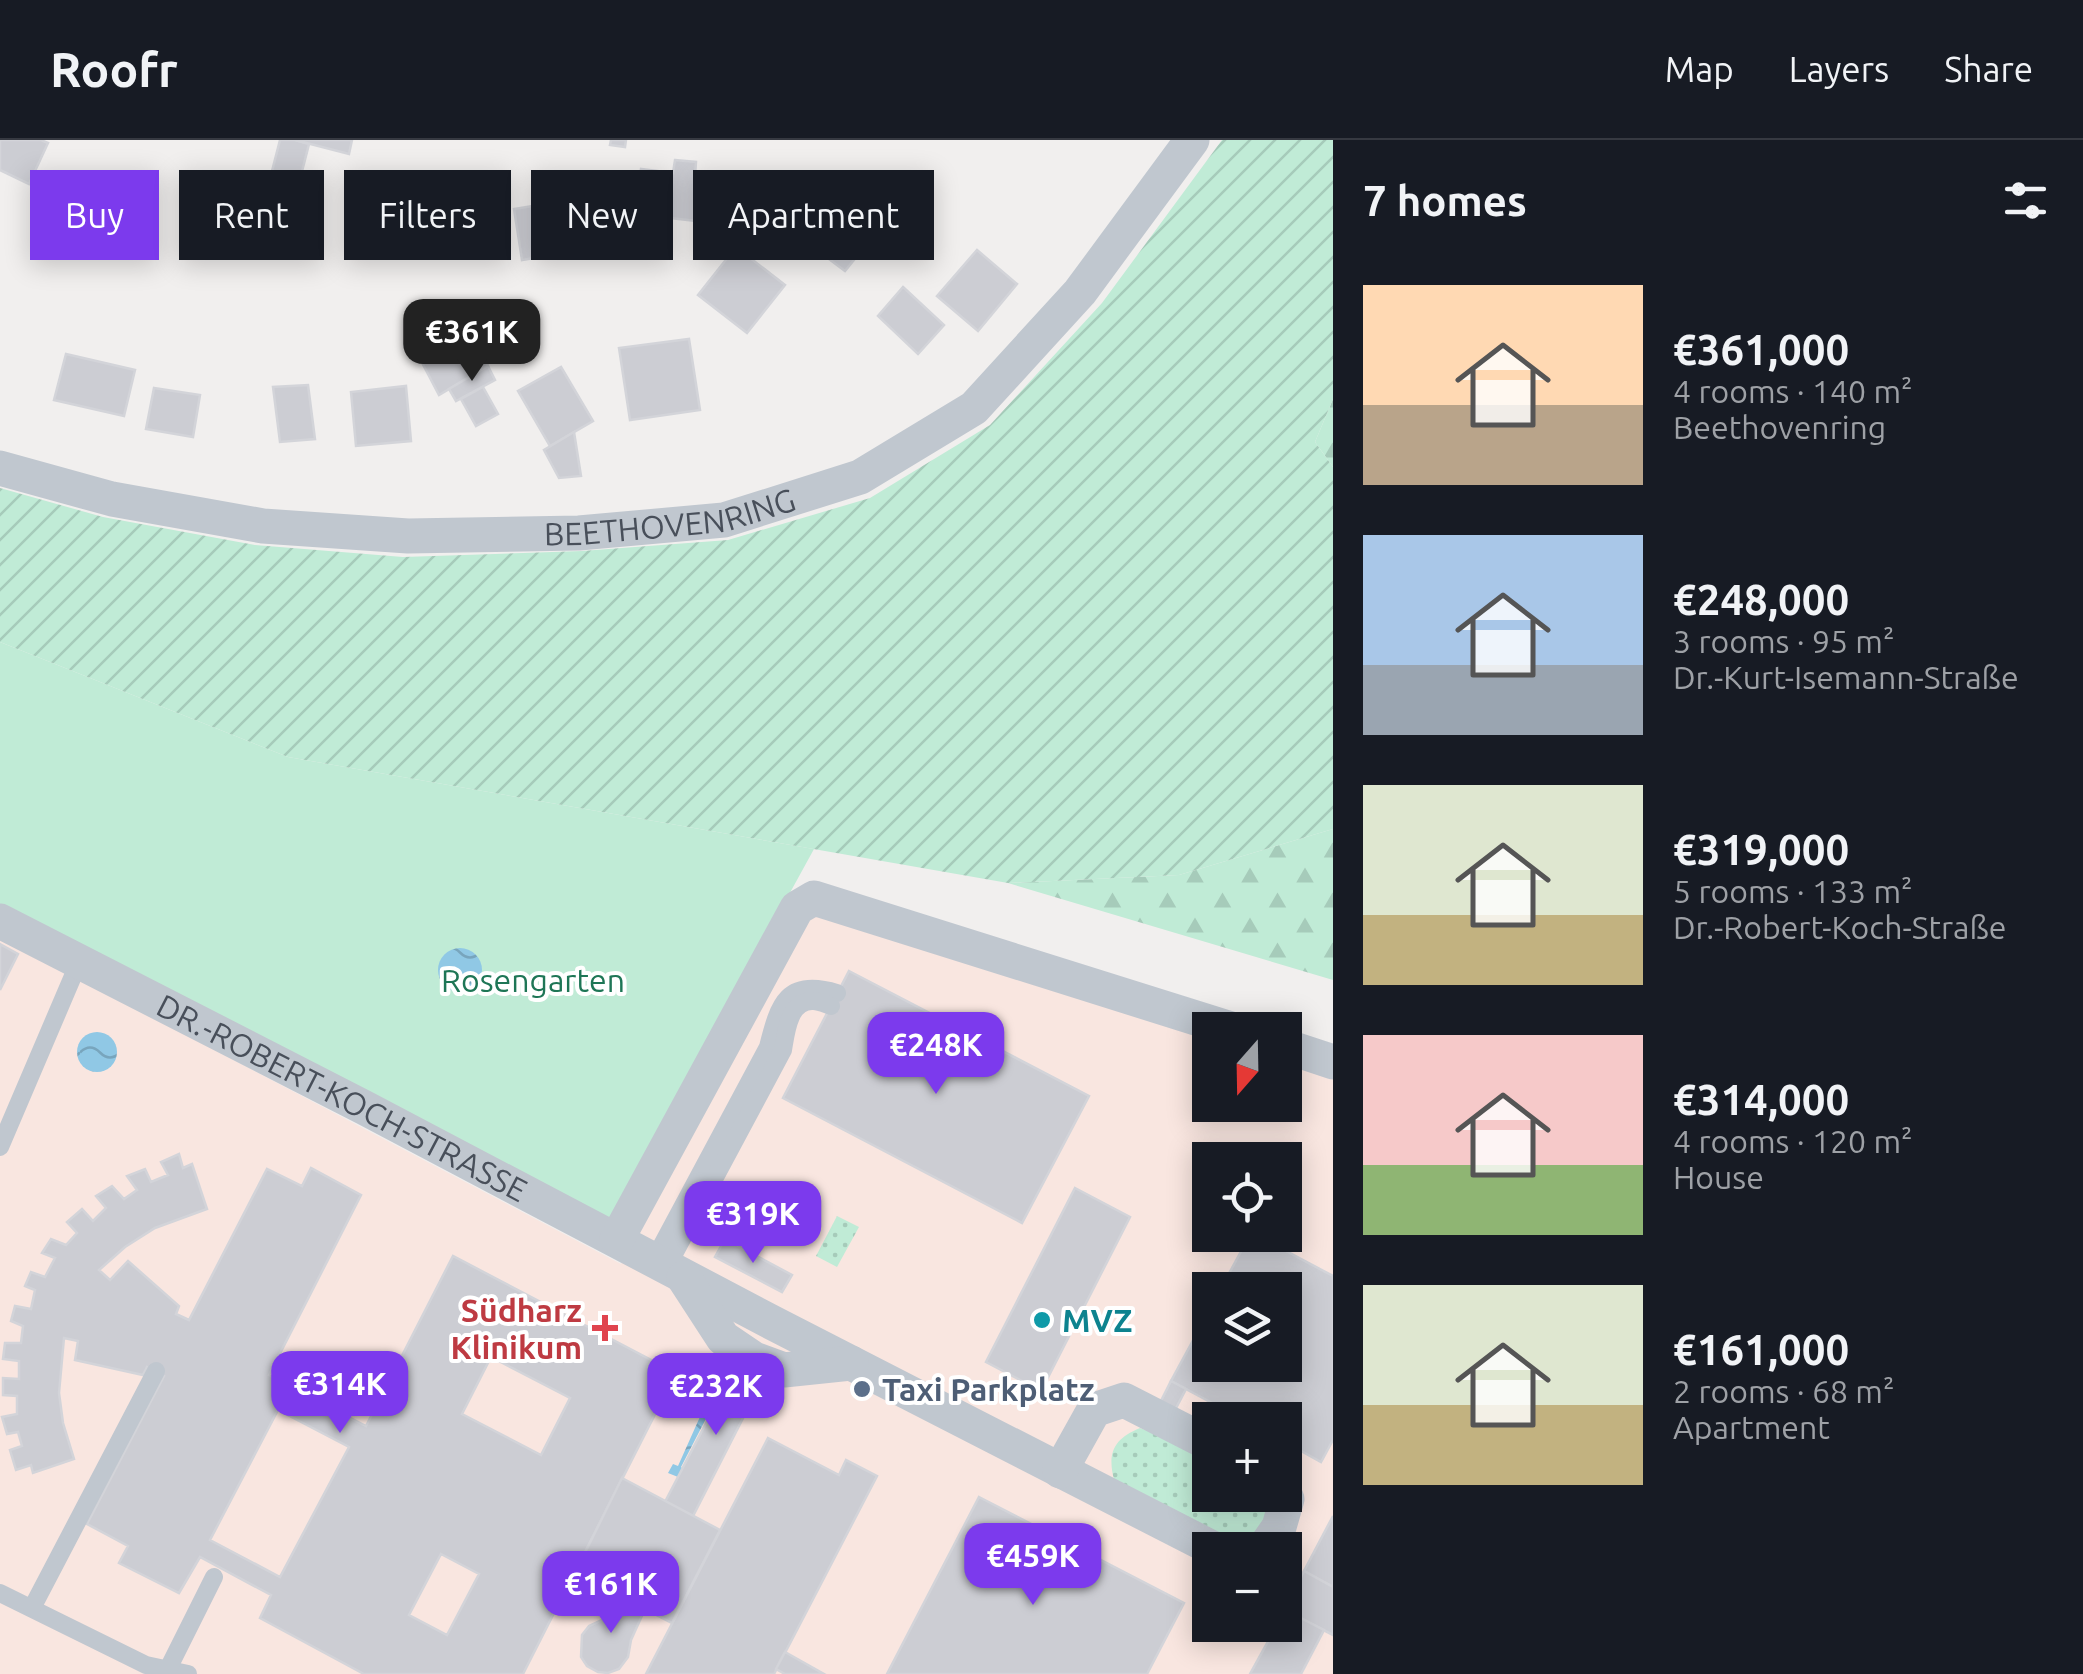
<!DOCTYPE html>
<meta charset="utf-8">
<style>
body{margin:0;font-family:Ubuntu,sans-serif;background:#242831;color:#f1f3f6;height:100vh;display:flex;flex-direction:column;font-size:38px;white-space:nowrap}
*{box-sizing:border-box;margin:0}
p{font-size:32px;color:#9ea1a6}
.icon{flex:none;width:55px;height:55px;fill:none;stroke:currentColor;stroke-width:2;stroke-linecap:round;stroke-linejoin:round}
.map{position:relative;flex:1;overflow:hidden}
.panel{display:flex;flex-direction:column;background:#171b24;width:750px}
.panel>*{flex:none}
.hud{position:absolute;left:30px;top:30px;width:950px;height:90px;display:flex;gap:20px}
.needle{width:65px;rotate:200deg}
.controls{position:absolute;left:1192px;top:872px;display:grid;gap:20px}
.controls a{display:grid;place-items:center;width:110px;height:110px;border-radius:0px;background:#171b24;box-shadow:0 5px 25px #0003;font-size:50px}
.price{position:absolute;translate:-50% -85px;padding:0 22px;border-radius:20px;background:#7c3aed;color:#fff;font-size:32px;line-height:65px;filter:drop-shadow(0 2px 5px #0008)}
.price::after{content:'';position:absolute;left:50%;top:60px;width:30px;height:22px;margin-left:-15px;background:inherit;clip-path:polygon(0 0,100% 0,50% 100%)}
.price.active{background:#222;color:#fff}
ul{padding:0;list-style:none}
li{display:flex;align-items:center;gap:30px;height:250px;padding:0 30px}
li span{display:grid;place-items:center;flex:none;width:280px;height:200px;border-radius:0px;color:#555}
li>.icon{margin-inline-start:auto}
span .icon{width:120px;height:120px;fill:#fffc;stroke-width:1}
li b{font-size:42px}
h2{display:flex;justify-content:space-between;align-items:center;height:120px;padding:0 30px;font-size:42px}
.tag{padding:0 35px;border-radius:0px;background:#171b24;box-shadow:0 5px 25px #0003;font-size:35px;line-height:90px}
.tag.active{background:#7c3aed;color:#fff}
header{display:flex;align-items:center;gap:60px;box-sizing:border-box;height:140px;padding:0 50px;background:#171b24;border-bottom:2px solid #363941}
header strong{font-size:48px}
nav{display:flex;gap:55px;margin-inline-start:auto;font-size:35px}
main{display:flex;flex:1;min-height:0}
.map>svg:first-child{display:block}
</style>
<header>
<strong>Roofr</strong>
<nav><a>Map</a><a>Layers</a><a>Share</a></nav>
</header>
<main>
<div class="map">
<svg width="1333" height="1534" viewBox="0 0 1333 1534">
<defs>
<pattern id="grass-dots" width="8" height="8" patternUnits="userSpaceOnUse" patternTransform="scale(2.5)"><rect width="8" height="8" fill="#c0ebd6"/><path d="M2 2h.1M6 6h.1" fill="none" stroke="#a6cbba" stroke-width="1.8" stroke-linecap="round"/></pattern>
<pattern id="forest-firs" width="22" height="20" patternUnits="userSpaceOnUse" patternTransform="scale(2.5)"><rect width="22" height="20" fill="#c0ebd6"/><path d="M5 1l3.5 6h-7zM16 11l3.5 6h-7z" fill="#a6cbba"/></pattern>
<pattern id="garden-furrows" width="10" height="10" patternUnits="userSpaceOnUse" patternTransform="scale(2.5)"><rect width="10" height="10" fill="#c0ebd6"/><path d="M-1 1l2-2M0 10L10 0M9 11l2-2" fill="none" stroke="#a6cbba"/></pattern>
<pattern id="water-waves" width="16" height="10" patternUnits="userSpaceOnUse" patternTransform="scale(2.5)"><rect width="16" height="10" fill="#90c8e5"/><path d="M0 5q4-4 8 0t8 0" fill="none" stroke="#78a5bd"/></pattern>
</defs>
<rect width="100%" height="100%" fill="#f1efee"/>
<!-- medical -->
<path fill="#f9e6e0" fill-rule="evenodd" d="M 814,770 L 1210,898 L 1210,965 L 1285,965 L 1285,922 L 1333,937 L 1333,1534 L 0,1534 L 0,797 L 621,1124 L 637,1089 ZM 1210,1020 L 1285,1020 L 1285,1095 L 1210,1095 ZM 1210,1150 L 1285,1150 L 1285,1225 L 1210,1225 ZM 1210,1280 L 1285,1280 L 1285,1355 L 1210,1355 ZM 1210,1410 L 1285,1410 L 1285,1485 L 1210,1485 Z"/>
<!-- grass -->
<g fill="url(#grass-dots)">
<polygon points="837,1076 859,1087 837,1127 816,1116"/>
<path d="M 1140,1288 L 1210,1314 L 1210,1355 L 1271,1355 L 1260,1393 C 1245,1402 1234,1403 1217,1400 L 1114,1340 C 1107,1312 1114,1299 1140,1288 Z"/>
</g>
<!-- forest -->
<g fill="url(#forest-firs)">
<polygon points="1333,259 1333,327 1315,302"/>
<polygon points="1333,689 1333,840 1008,743 1179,735"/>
</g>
<!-- park -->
<polygon fill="#c0ebd6" points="0,502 288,617 814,709 611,1079 0,764"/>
<!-- garden -->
<polygon fill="url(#garden-furrows)" points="1222,0 1333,0 1333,259 1315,302 1333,327 1333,689 1179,735 1008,743 288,617 0,502 0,348 103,377 255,405 403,417 582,411 728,400 870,358 990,285 1102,163"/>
<!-- water -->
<g fill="url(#water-waves)">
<circle cx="460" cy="830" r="22"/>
<circle cx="97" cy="912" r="20"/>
<polygon points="720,1232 728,1236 681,1327 682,1328 678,1337 668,1333 673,1324 678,1326"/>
</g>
<!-- building -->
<g fill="#cccdd3" stroke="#d3d4d9" stroke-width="2.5" fill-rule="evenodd">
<polygon points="0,0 41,0 48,3 29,44 0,30"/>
<polygon points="280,0 295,0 309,4 298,47 270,39"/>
<polygon points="295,0 352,0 349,14"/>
<polygon points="611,0 626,0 625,7 610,5"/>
<polygon points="675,20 696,22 695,37 702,38 697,81 617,72 621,42 639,44 641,29 673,33"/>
<polygon points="594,56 599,86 579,89 583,110 522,120 514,69"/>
<polygon points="838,83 866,105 845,131 817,110"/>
<polygon points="736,107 785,145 747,193 698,155"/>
<polygon points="977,110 1017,144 978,191 937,156"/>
<polygon points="903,147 944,185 918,214 878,176"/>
<polygon points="466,185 488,226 439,255 417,213"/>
<polygon points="689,199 700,270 630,280 619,208"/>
<polygon points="66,214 135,230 124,276 54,260"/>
<polygon points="488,226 495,240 456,261 449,249"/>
<polygon points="561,227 593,281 550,306 518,251"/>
<polygon points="308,245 315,299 280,302 273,247"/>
<polygon points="406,246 411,301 356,306 351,252"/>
<polygon points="483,247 498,274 476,286 461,259"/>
<polygon points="154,248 200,255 193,297 146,289"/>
<polygon points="574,292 581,336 559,338 544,310"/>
<polygon points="0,804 18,814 0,850"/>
<polygon points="849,831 1089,956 1022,1083 783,958"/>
<path d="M 179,1014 L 183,1028 L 192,1024 L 207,1069 L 155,1088 L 125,1107 L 99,1130 L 110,1140 L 128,1121 L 179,1166 L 176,1174 L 189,1180 L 267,1029 L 302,1046 L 311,1028 L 361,1055 L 269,1235 L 303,1254 L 313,1234 L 350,1253 L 341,1273 L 366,1286 L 453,1116 L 676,1233 L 523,1534 L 364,1534 L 260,1478 L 271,1455 L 200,1417 L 179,1453 L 119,1423 L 128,1406 L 87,1384 L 164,1236 L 147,1227 L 143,1235 L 75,1220 L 78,1201 L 64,1198 L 59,1253 L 63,1283 L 74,1319 L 33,1333 L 31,1325 L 16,1330 L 10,1310 L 22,1306 L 18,1292 L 7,1294 L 2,1277 L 17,1274 L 17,1256 L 3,1255 L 3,1238 L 19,1239 L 19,1221 L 3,1219 L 5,1203 L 21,1203 L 23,1186 L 11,1181 L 15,1166 L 31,1169 L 35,1150 L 25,1146 L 31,1132 L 45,1137 L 55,1118 L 42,1113 L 51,1099 L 66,1105 L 77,1093 L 67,1082 L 82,1069 L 93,1081 L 106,1068 L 96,1056 L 112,1046 L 124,1059 L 137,1050 L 127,1036 L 145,1029 L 151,1042 L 168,1035 L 161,1022 ZM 491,1217 L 570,1258 L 541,1315 L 462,1274 ZM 278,1270 L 349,1307 L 280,1437 L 210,1400 ZM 441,1414 L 479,1434 L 447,1495 L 409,1475 Z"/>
<polygon points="1075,1048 1130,1077 1041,1251 986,1222"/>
<polygon points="1250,1095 1256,1095 1333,1136 1333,1300 1321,1322 1285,1302 1285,1280 1244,1280 1171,1241 1210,1169 1210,1225 1285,1225 1285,1150 1220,1150"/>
<polygon points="725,1099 792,1135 782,1152 715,1117"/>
<polygon points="740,1218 766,1233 693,1376 665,1362"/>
<polygon points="1171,1241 1186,1249 1175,1270 1160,1263"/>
<polygon points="768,1298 839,1335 846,1320 877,1336 774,1534 646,1534"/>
<polygon points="622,1338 720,1390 672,1483 575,1433"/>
<polygon points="979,1357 1184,1463 1147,1534 887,1534"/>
<polygon points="1333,1376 1333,1447 1304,1431"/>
<polygon points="1304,1431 1333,1447 1333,1495 1285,1470"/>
<polygon points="616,1454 645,1469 631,1500 628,1517 619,1529 608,1533 598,1532 587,1526 581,1517 582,1495 589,1486 602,1480"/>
<polygon points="1285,1470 1324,1490 1301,1534 1250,1534 1277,1485 1285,1485"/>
<polygon points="785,1512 824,1534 785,1534 776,1529"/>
</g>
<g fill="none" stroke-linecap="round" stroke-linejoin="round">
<!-- lane -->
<g stroke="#c0c7cf" stroke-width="18">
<polyline points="0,1007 79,822"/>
<path d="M 654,1120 L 768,907 C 779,863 787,838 837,853"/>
<path d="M 667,1127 L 783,910 C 786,892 789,860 813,861 C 819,861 825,864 831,866"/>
<polyline points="0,1453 146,1525 188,1534"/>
<polyline points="32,1468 156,1231"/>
<polyline points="168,1529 214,1437"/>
</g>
<!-- street -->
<g stroke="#c0c7cf" stroke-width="35">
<path id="s1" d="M 0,328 L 112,359 L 263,386 L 408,396 L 579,393 L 724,380 L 860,337 L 974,268 L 1080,152 L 1192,0"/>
<path id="s2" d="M 0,781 L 365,968 L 773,1183 L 1216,1410"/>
<polyline points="1285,906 1333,922"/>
<polyline points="617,1099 797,768 814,758 1234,890"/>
<polyline points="684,1138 723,1198 754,1219 784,1230 851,1223"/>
<polyline points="1060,1331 1094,1270 1124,1260 1210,1304"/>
<polyline points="1263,1410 1279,1387 1287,1359 1285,1355"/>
</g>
</g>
<!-- markers -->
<circle fill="#0f9aa8" stroke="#fff" stroke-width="4" cx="1042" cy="1180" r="10"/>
<path fill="#e0444e" stroke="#fff" stroke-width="4" d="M600 1173h10v10h10v10h-10v10h-10v-10h-10v-10h10z"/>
<circle fill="#5c6f8a" stroke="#fff" stroke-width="4" cx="862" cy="1249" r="10"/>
<g text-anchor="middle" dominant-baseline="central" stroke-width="8" stroke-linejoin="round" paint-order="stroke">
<!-- street labels -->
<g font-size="32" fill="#484f5a" stroke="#fff">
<text stroke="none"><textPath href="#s1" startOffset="678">BEETHOVENRING</textPath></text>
<text stroke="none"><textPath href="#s2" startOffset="385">DR.-ROBERT-KOCH-STRASSE</textPath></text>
</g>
<!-- park labels -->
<g font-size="32" fill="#1e7656" stroke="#fff">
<text x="533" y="840">Rosengarten</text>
</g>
<!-- health labels -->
<g font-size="32" font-weight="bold" fill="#be3a42" stroke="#fff" text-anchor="end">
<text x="582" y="1170">Südharz<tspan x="582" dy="37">Klinikum</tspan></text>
</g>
<!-- culture labels -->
<g font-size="32" font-weight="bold" fill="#0d838f" stroke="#fff" text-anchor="start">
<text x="1062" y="1180">MVZ</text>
</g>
<!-- service labels -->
<g font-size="32" font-weight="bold" fill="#4e5e75" stroke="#fff" text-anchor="start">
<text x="882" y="1249">Taxi Parkplatz</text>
</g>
</g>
</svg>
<div class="controls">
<a><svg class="needle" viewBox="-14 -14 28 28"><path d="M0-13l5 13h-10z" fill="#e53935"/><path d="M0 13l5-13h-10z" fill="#9ea1a6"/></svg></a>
<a><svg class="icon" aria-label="locate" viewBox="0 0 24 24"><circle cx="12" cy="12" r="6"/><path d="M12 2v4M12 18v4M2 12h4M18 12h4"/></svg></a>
<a><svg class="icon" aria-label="layers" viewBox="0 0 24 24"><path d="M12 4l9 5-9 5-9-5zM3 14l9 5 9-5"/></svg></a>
<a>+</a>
<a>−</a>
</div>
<b class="price active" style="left:472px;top:244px">€361K</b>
<b class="price" style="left:936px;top:957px">€248K</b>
<b class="price" style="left:753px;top:1126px">€319K</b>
<b class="price" style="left:340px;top:1296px">€314K</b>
<b class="price" style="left:716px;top:1298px">€232K</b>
<b class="price" style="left:1033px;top:1468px">€459K</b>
<b class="price" style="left:611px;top:1496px">€161K</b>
<div class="hud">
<a class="tag active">Buy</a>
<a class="tag">Rent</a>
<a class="tag">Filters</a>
<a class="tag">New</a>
<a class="tag">Apartment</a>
</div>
</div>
<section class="panel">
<h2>7 homes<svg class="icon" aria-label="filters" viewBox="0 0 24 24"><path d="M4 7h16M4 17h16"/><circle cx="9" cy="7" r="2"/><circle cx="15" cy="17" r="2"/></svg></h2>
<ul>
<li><span style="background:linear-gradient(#ffd9b3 60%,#b9a48a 0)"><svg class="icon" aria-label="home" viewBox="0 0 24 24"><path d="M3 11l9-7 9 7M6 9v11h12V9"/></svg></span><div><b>€361,000</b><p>4 rooms · 140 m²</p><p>Beethovenring</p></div></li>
<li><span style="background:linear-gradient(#a9c7e8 65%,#9aa5b1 0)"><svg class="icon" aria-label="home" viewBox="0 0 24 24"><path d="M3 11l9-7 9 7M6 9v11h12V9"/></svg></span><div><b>€248,000</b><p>3 rooms · 95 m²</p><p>Dr.-Kurt-Isemann-Straße</p></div></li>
<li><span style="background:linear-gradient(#dfe7d0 65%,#c2b280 0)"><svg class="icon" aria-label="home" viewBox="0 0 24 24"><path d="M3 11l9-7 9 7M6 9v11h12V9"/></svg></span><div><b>€319,000</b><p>5 rooms · 133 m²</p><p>Dr.-Robert-Koch-Straße</p></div></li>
<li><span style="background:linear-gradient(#f6c9c9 65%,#8fb573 0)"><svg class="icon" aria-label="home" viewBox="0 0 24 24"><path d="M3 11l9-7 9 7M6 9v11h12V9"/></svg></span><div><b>€314,000</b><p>4 rooms · 120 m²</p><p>House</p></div></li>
<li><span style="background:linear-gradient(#dfe7d0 60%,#c2b280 0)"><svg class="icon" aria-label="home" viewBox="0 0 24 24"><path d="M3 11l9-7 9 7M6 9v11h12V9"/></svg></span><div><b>€161,000</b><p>2 rooms · 68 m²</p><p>Apartment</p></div></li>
</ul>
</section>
</main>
